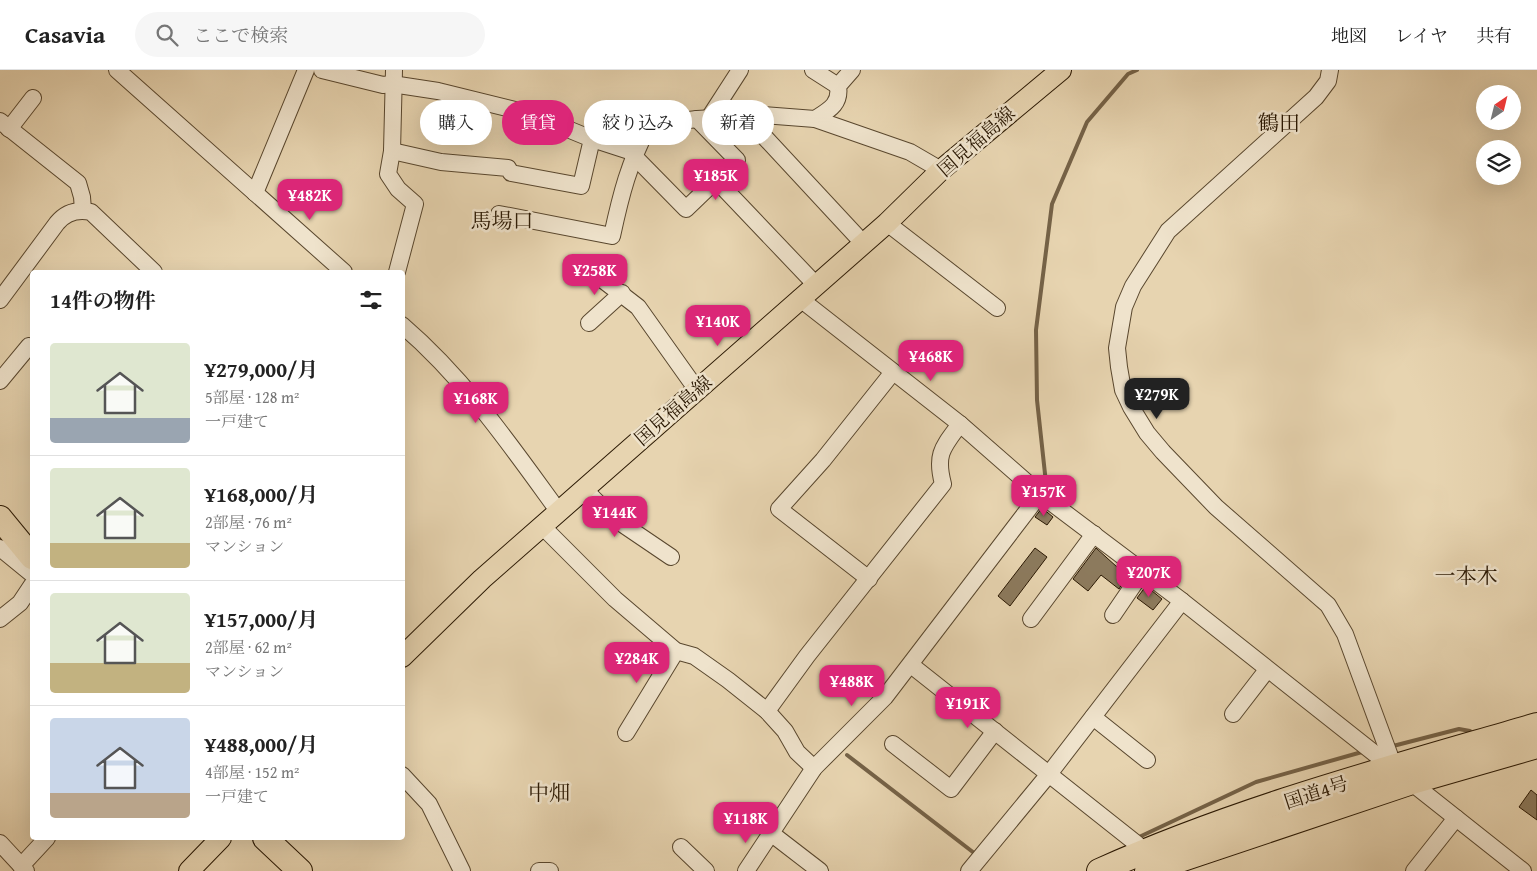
<!DOCTYPE html>
<html lang="ja">
<meta charset="utf-8">
<style>
body{margin:0;font-family:"Gentium Book Plus","Noto Serif JP",serif;background:#f6f6f6;color:#222;height:100vh;display:flex;flex-direction:column;font-size:19px;white-space:nowrap}
*{box-sizing:border-box;margin:0}
p{font-size:16px;color:#767676}
.icon{flex:none;width:28px;height:28px;fill:none;stroke:currentColor;stroke-width:2;stroke-linecap:round;stroke-linejoin:round}
.map{position:relative;flex:1;overflow:hidden}
.details{position:absolute;left:30px;top:200px;width:375px;height:570px;display:flex;flex-direction:column;background:#fff;border-radius:5px;box-shadow:0 5px 20px #0002}
.details>*{flex:none}
.top-card{position:absolute;left:420px;top:30px;width:475px;height:45px;display:flex;gap:10px}
.needle{width:32px;rotate:35deg}
.tools{position:absolute;left:1476px;top:15px;display:grid;gap:10px}
.tools a{display:grid;place-items:center;width:45px;height:45px;border-radius:50%;background:#fff;box-shadow:0 5px 20px #0002;font-size:25px}
.price{position:absolute;translate:-50% -42px;padding:0 11px;border-radius:10px;background:#db2777;color:#fff;font-size:16px;line-height:32px;filter:drop-shadow(0 1px 2px #0008)}
.price::after{content:'';position:absolute;left:50%;top:30px;width:15px;height:11px;margin-left:-8px;background:inherit;clip-path:polygon(0 0,100% 0,50% 100%)}
.price.on{background:#222;color:#fff}
ul{padding:0;list-style:none}
li{display:flex;align-items:center;gap:15px;height:125px;padding:0 20px}
li+li{border-top:1px solid #e0e0e0}
li span{display:grid;place-items:center;flex:none;width:140px;height:100px;border-radius:5px;color:#555}
li>.icon{margin-inline-start:auto}
span .icon{width:60px;height:60px;fill:#fffc;stroke-width:1}
li b{font-size:21px}
h2{display:flex;justify-content:space-between;align-items:center;height:60px;padding:0 20px;font-size:21px}
.tag{padding:0 18px;border-radius:22px;background:#fff;box-shadow:0 5px 20px #0002;font-size:18px;line-height:45px}
.tag.on{background:#db2777;color:#fff}
header{display:flex;align-items:center;gap:30px;box-sizing:border-box;height:70px;padding:0 25px;background:#fff;border-bottom:1px solid #e0e0e0}
header strong{font-size:24px}
nav{display:flex;gap:28px;margin-inline-start:auto;font-size:18px}
.search{width:350px;height:45px;background:#f6f6f6;display:flex;align-items:center;gap:12px;box-sizing:border-box;padding:0 18px;border-radius:28px;color:#767676;font-size:19px}
.map>svg:first-child{display:block}
</style>
<header>
<strong>Casavia</strong>
<div class="search"><svg class="icon" aria-label="search" viewBox="0 0 24 24"><circle cx="10" cy="10" r="6"/><path d="M15 15l6 6"/></svg>ここで検索</div>
<nav><a>地図</a><a>レイヤ</a><a>共有</a></nav>
</header>
<div class="map">
<svg width="1537" height="801" viewBox="0 0 1537 801">
<rect width="100%" height="100%" fill="#e7d4b0"/>
<filter id="stains"><feTurbulence type="fractalNoise" baseFrequency=".004" numOctaves="4"/><feColorMatrix values="0 0 0 0 .2 0 0 0 0 .09 0 0 0 0 .02 0 0 0 .5 -.17"/></filter>
<radialGradient id="worn" r=".72"><stop offset=".6" stop-color="#630" stop-opacity="0"/><stop offset="1" stop-color="#630" stop-opacity=".3"/></radialGradient>
<g fill="none" stroke-linecap="round" stroke-linejoin="round">
<!-- stream -->
<g stroke="#756247" stroke-width="4">
<polyline points="1046,413 1037,330 1036,260 1052,134 1087,52 1128,4 1137,0"/>
<polyline points="1393,676 1459,659 1470,661"/>
<polyline points="847,685 978,786"/>
<polyline points="1137,768 1256,712 1362,682"/>
</g>
</g>
<!-- building -->
<g fill="#8c7a5d" stroke="#2a1803">
<polygon points="1042,438 1053,447 1047,455 1035,447"/>
<polygon points="1035,478 1047,487 1010,536 998,526"/>
<polygon points="1096,478 1127,506 1119,519 1101,505 1088,521 1073,509"/>
<polygon points="1146,516 1162,529 1153,540 1137,528"/>
<polygon points="1531,720 1537,725 1537,750 1519,737"/>
</g>
<g fill="none" stroke-linecap="round" stroke-linejoin="round">
<defs>
<g id="minor">
<polyline points="117,0 344,202"/>
<polyline points="322,0 383,15 392,14 438,21 531,44 592,69 581,116 511,103 508,98 441,92 392,81"/>
<polyline points="394,0 392,81 388,104 398,119 415,134 397,202"/>
<polyline points="813,0 838,16"/>
<polyline points="1330,0 1328,11 1316,27 1168,161 1133,216 1124,237 1117,278 1119,297 1123,320 1131,337 1147,363 1163,382 1216,437 1328,535 1345,564 1394,697"/>
<polyline points="745,46 863,173"/>
<polyline points="709,48 740,0"/>
<path d="M 815,49 C 829,40 841,34 838,16 L 852,0"/>
<polyline points="0,51 78,113 82,127 83,140"/>
<polyline points="9,59 33,28"/>
<polyline points="592,69 629,81 686,139 737,90 697,49"/>
<polyline points="716,110 816,215"/>
<polyline points="255,123 306,0"/>
<path d="M 499,144 L 612,166 C 621,124 629,93 649,55 L 697,49 L 763,45 L 815,49 L 910,82 L 941,100"/>
<polyline points="887,153 997,238"/>
<polyline points="586,197 638,237 697,320"/>
<polyline points="799,228 960,354 1040,424 1182,531 1523,801"/>
<path d="M 0,230 L 57,153 C 66,142 77,139 91,142 L 154,202"/>
<polyline points="589,253 622,223"/>
<path d="M 402,255 C 465,309 511,376 559,442"/>
<polyline points="0,311 29,276 32,279"/>
<polyline points="584,419 612,447 671,487"/>
<polyline points="543,457 615,529 676,581 694,586 728,610 767,641 785,661 797,682 814,698"/>
<polyline points="0,478 32,504"/>
<polyline points="869,509 779,439 823,390 893,302"/>
<polyline points="1113,545 1143,501"/>
<polyline points="0,549 20,533 32,515"/>
<polyline points="1031,549 1094,464"/>
<polyline points="911,595 1137,774 1142,782"/>
<path d="M 767,641 L 807,586 L 943,414 C 935,384 943,377 960,354"/>
<polyline points="1233,644 1267,600"/>
<polyline points="1093,647 1147,690"/>
<polyline points="626,663 676,581"/>
<polyline points="893,674 951,719 995,661"/>
<polyline points="402,705 429,734 462,801"/>
<polyline points="772,764 820,801"/>
<polyline points="0,773 26,801"/>
<polyline points="681,777 706,801"/>
<polyline points="21,796 47,768"/>
<polyline points="539,801 550,801"/>
<polyline points="746,801 814,698 885,627 1040,424"/>
<polyline points="969,801 1049,704 1182,531"/>
<polyline points="1414,801 1456,748"/>
</g>
<g id="major">
<polyline points="402,587 482,509 887,153 941,100 1061,0"/>
<polyline points="189,801 221,768"/>
</g>
<g id="highway">
<polyline points="0,448 32,487"/>
<polyline points="265,768 300,801"/>
<path d="M 1099,801 C 1239,738 1390,698 1537,655"/>
<polyline points="1147,801 1412,712 1537,676"/>
</g>
</defs>
<!-- minor casing -->
<use href="#minor" stroke="#59472e" stroke-width="18"/>
<!-- major casing -->
<use href="#major" stroke="#2a1803" stroke-width="22"/>
<!-- highway casing -->
<use href="#highway" stroke="#2a1803" stroke-width="26"/>
<!-- minor -->
<use href="#minor" stroke="#efe3cc" stroke-width="16"/>
<!-- major -->
<use href="#major" stroke="#e7d4b0" stroke-width="20"/>
<!-- highway -->
<use href="#highway" stroke="#e7d4b0" stroke-width="24"/>
</g>
<g text-anchor="middle" dominant-baseline="central" stroke-width="5" stroke-linejoin="round" paint-order="stroke">
<!-- street labels -->
<g font-size="19" fill="#2a1803" stroke="#efe3cc">
<text transform="translate(976 71) rotate(-41)">国見福島線</text>
<text transform="translate(673 340) rotate(-41)">国見福島線</text>
<text transform="translate(1316 722) rotate(-18)">国道4号</text>
</g>
<!-- quarter labels -->
<g font-size="21" fill="#2a1803" stroke="#efe3cc">
<text x="1279" y="52">鶴田</text>
<text x="502" y="150">馬場口</text>
<text x="1466" y="505">一本木</text>
<text x="549" y="722">中畑</text>
</g>
</g>
<rect width="100%" height="100%" filter="url(#stains)"/>
<rect width="100%" height="100%" fill="url(#worn)"/>
</svg>
<div class="tools">
<a><svg class="needle" viewBox="-14 -14 28 28"><path d="M0-13l5 13h-10z" fill="#e53935"/><path d="M0 13l5-13h-10z" fill="#767676"/></svg></a>
<a><svg class="icon" aria-label="layers" viewBox="0 0 24 24"><path d="M12 4l9 5-9 5-9-5zM3 14l9 5 9-5"/></svg></a>
</div>
<b class="price" style="left:716px;top:131px">¥185K</b>
<b class="price" style="left:310px;top:151px">¥482K</b>
<b class="price" style="left:595px;top:226px">¥258K</b>
<b class="price" style="left:718px;top:277px">¥140K</b>
<b class="price" style="left:931px;top:312px">¥468K</b>
<b class="price on" style="left:1157px;top:350px">¥279K</b>
<b class="price" style="left:476px;top:354px">¥168K</b>
<b class="price" style="left:1044px;top:447px">¥157K</b>
<b class="price" style="left:615px;top:468px">¥144K</b>
<b class="price" style="left:1149px;top:528px">¥207K</b>
<b class="price" style="left:637px;top:614px">¥284K</b>
<b class="price" style="left:852px;top:637px">¥488K</b>
<b class="price" style="left:968px;top:659px">¥191K</b>
<b class="price" style="left:746px;top:774px">¥118K</b>
<div class="top-card">
<a class="tag">購入</a>
<a class="tag on">賃貸</a>
<a class="tag">絞り込み</a>
<a class="tag">新着</a>
</div>
<section class="details">
<h2>14件の物件<svg class="icon" aria-label="filters" viewBox="0 0 24 24"><path d="M4 7h16M4 17h16"/><circle cx="9" cy="7" r="2"/><circle cx="15" cy="17" r="2"/></svg></h2>
<ul>
<li><span style="background:linear-gradient(#dfe7d0 75%,#9aa5b1 0)"><svg class="icon" aria-label="home" viewBox="0 0 24 24"><path d="M3 11l9-7 9 7M6 9v11h12V9"/></svg></span><div><b>¥279,000/月</b><p>5部屋 · 128 m²</p><p>一戸建て</p></div></li>
<li><span style="background:linear-gradient(#dfe7d0 75%,#c2b280 0)"><svg class="icon" aria-label="home" viewBox="0 0 24 24"><path d="M3 11l9-7 9 7M6 9v11h12V9"/></svg></span><div><b>¥168,000/月</b><p>2部屋 · 76 m²</p><p>マンション</p></div></li>
<li><span style="background:linear-gradient(#dfe7d0 70%,#c2b280 0)"><svg class="icon" aria-label="home" viewBox="0 0 24 24"><path d="M3 11l9-7 9 7M6 9v11h12V9"/></svg></span><div><b>¥157,000/月</b><p>2部屋 · 62 m²</p><p>マンション</p></div></li>
<li><span style="background:linear-gradient(#c9d6e8 75%,#b9a48a 0)"><svg class="icon" aria-label="home" viewBox="0 0 24 24"><path d="M3 11l9-7 9 7M6 9v11h12V9"/></svg></span><div><b>¥488,000/月</b><p>4部屋 · 152 m²</p><p>一戸建て</p></div></li>
</ul>
</section>
</div>
